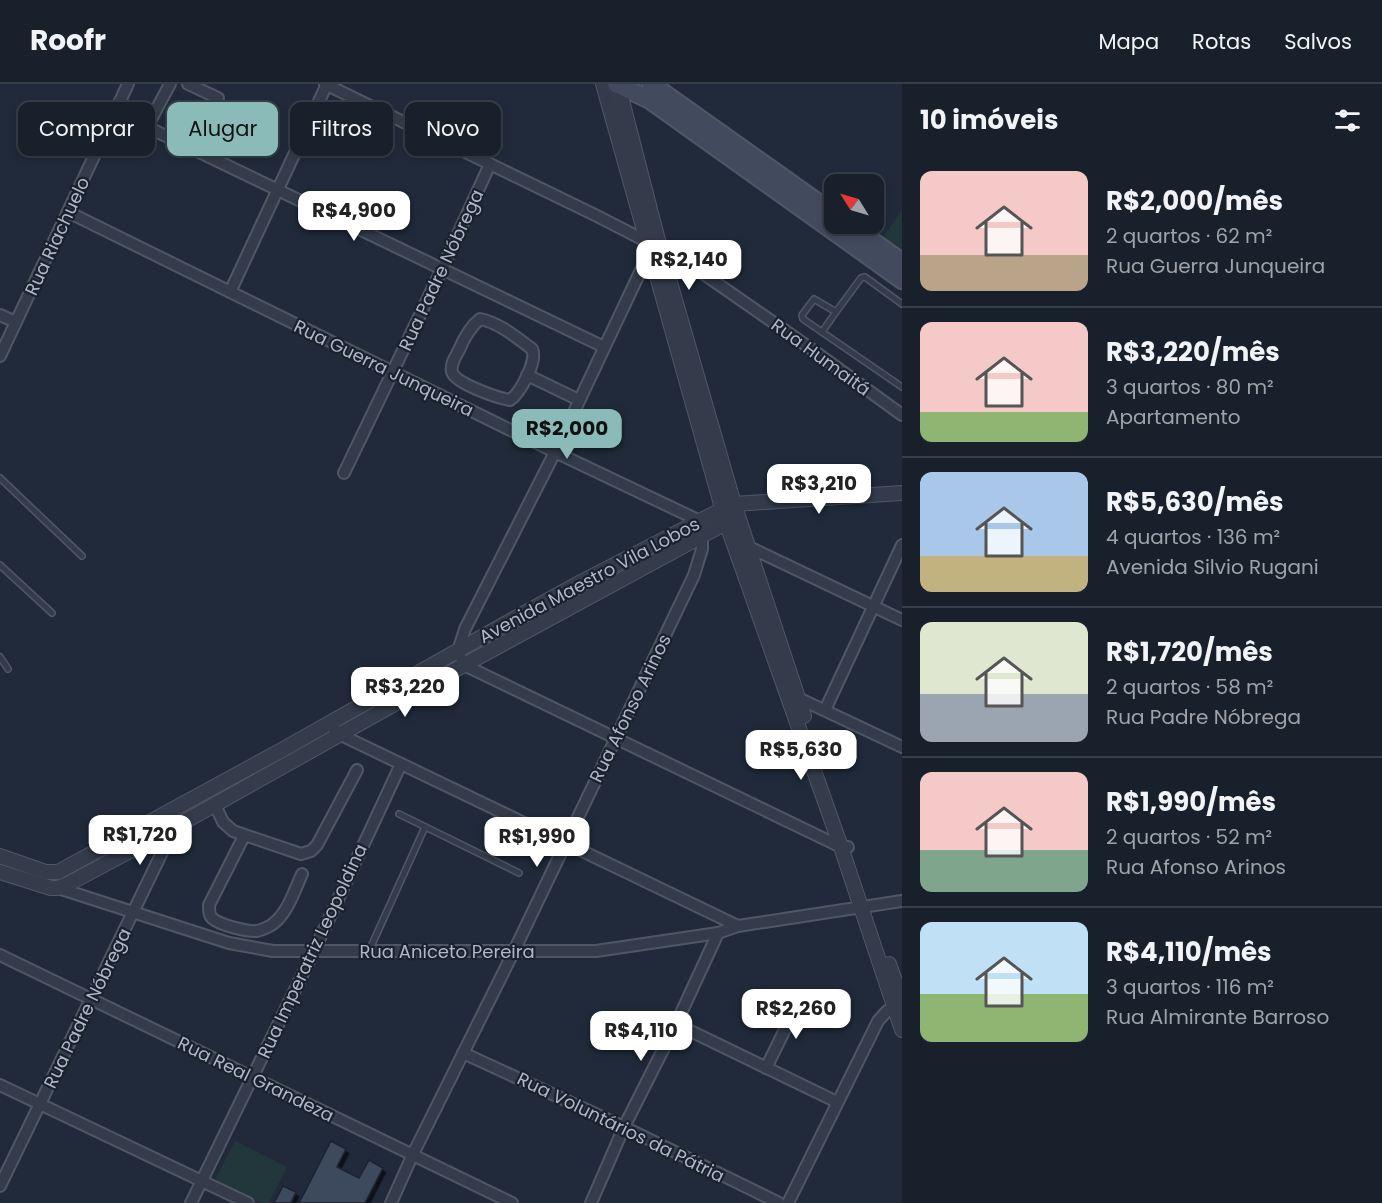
<!DOCTYPE html>
<html lang="pt">
<meta charset="utf-8">
<style>
body{margin:0;font-family:Poppins,sans-serif;background:#252d38;color:#f1f3f6;height:100vh;display:flex;flex-direction:column;font-size:22px;white-space:nowrap}
*{box-sizing:border-box;margin:0}
p{font-size:20px;color:#9fa3a9}
.icon{flex:none;width:33px;height:33px;fill:none;stroke:currentColor;stroke-width:2;stroke-linecap:round;stroke-linejoin:round}
.map{position:relative;flex:1;overflow:hidden}
.sheet{display:flex;flex-direction:column;background:#18202c;width:480px}
.sheet>*{flex:none}
.guide{position:absolute;left:18px;top:18px;width:570px;height:54px;display:flex;gap:12px}
.needle{width:39px;rotate:307deg}
.controls{position:absolute;left:824px;top:90px;display:grid;gap:12px}
.controls a{display:grid;place-items:center;width:60px;height:60px;border-radius:12px;background:#18202c;box-shadow:0 3px 9px #0003,0 0 0 2px #363e48;font-size:30px}
.price{position:absolute;translate:-50% -51px;padding:0 14px;border-radius:12px;background:#fff;color:#222;font-size:20px;line-height:39px;filter:drop-shadow(0 2px 3px #0008)}
.price::after{content:'';position:absolute;left:50%;top:36px;width:18px;height:14px;margin-left:-9px;background:inherit;clip-path:polygon(0 0,100% 0,50% 100%)}
.price.active{background:#8bbbb9;color:#111}
ul{padding:0;list-style:none}
li{display:flex;align-items:center;gap:18px;height:150px;padding:0 18px}
li+li{border-top:2px solid #363e48}
li span{display:grid;place-items:center;flex:none;width:168px;height:120px;border-radius:12px;color:#555}
li>.icon{margin-inline-start:auto}
span .icon{width:72px;height:72px;fill:#fffc;stroke-width:1}
li b{font-size:26px}
h2{display:flex;justify-content:space-between;align-items:center;height:72px;padding:0 18px;font-size:26px}
.tag{padding:0 21px;border-radius:12px;background:#18202c;box-shadow:0 3px 9px #0003,0 0 0 2px #363e48;font-size:21px;line-height:54px}
.tag.active{background:#8bbbb9;color:#111}
header{display:flex;align-items:center;gap:36px;box-sizing:border-box;height:84px;padding:0 30px;background:#18202c;border-bottom:2px solid #363e48}
header strong{font-size:28px}
nav{display:flex;gap:33px;margin-inline-start:auto;font-size:21px}
main{display:flex;flex:1;min-height:0}
.map>svg:first-child{display:block}
</style>
<header>
<strong>Roofr</strong>
<nav><a>Mapa</a><a>Rotas</a><a>Salvos</a></nav>
</header>
<main>
<div class="map">
<svg width="902" height="1119" viewBox="0 0 902 1119">
<defs>
<filter id="shadow"><feDropShadow dx="2.5" dy="4.5" stdDeviation="0" flood-color="#0009"/></filter>
</defs>
<rect width="100%" height="100%" fill="#202a3a"/>
<!-- green -->
<g fill="#22373b">
<polygon points="902,126 902,166 883,153"/>
<polygon points="235,1057 287,1083 269,1119 261,1119 215,1096"/>
</g>
<!-- building -->
<g fill="#3c485b" stroke="#1b2331" stroke-width="1.5" filter="url(#shadow)">
<polygon points="331,1057 346,1065 337,1083 359,1094 369,1076 383,1084 365,1119 299,1119"/>
<polygon points="283,1102 296,1108 291,1119 274,1119"/>
</g>
<g fill="none" stroke-linecap="round" stroke-linejoin="round">
<defs>
<g id="service">
<polyline points="902,220 865,193 861,194 836,228 814,215 802,231 803,235 902,303"/>
<polyline points="822,248 836,228"/>
<polyline points="0,394 82,472"/>
<polyline points="0,481 52,529"/>
<polyline points="0,573 8,585"/>
<polyline points="399,730 519,789"/>
<polyline points="369,867 425,743"/>
</g>
<g id="minor">
<polyline points="188,0 218,14"/>
<polyline points="325,0 595,131 685,177 810,264 902,331"/>
<polyline points="116,28 604,263"/>
<polyline points="147,43 170,0"/>
<polyline points="68,128 555,368 700,437"/>
<polyline points="654,166 650,167 555,368 465,545 458,567 464,581 841,763 848,763"/>
<polyline points="230,208 327,0"/>
<polyline points="0,231 16,238"/>
<path d="M 480,235 C 500,239 517,254 532,265 C 538,277 520,309 510,316 C 498,314 456,300 452,288 C 450,280 456,272 459,266 C 464,254 470,243 480,235 Z"/>
<polyline points="0,272 128,0"/>
<polyline points="527,291 579,316"/>
<polyline points="344,389 442,185 490,80"/>
<polyline points="749,463 902,536"/>
<polyline points="794,612 902,663"/>
<polyline points="825,626 902,461"/>
<polyline points="328,640 341,651 738,842"/>
<polyline points="215,721 223,738 233,747 301,770 311,767 317,761 357,686"/>
<path d="M 244,752 L 209,821 C 209,826 209,831 212,834 C 219,841 248,848 257,847 C 262,846 271,842 274,839 C 288,828 295,805 302,790"/>
<polyline points="58,804 229,859 273,867 596,867 718,849 738,842 902,817"/>
<polyline points="0,871 512,1119"/>
<polyline points="676,940 837,1018"/>
<polyline points="463,969 624,1043 779,1119"/>
<polyline points="766,984 798,919"/>
<polyline points="0,1001 248,1119"/>
<polyline points="0,1102 171,750 173,744 169,727"/>
<polyline points="191,1119 314,867 401,680"/>
<polyline points="391,1119 413,1070 514,867 694,491 702,465 702,451"/>
<polyline points="591,1119 624,1043 676,940 718,849"/>
<polyline points="788,1119 878,937 887,927 902,924"/>
</g>
<g id="tertiary">
<polyline points="603,0 726,438 841,763 902,946"/>
<polyline points="618,1 660,164 734,420 804,632"/>
<polyline points="0,772 46,788 58,788 280,667 503,541 583,497 723,425 734,420 902,409"/>
<polyline points="0,788 51,804 58,804 68,800 173,744 464,581 733,435"/>
<polyline points="889,880 902,917"/>
</g>
<g id="secondary">
<polyline points="616,0 650,16 902,196"/>
<polyline points="651,0 834,130"/>
<polyline points="848,140 902,178"/>
</g>
</defs>
<!-- service casing -->
<use href="#service" stroke="#4f5765" stroke-width="8"/>
<!-- minor casing -->
<use href="#minor" stroke="#4f5765" stroke-width="14"/>
<!-- tertiary casing -->
<use href="#tertiary" stroke="#4f5765" stroke-width="16"/>
<!-- secondary casing -->
<use href="#secondary" stroke="#4f5765" stroke-width="20"/>
<!-- service -->
<use href="#service" stroke="#343c4b" stroke-width="5"/>
<!-- minor -->
<use href="#minor" stroke="#343c4b" stroke-width="10"/>
<!-- tertiary -->
<use href="#tertiary" stroke="#343c4b" stroke-width="14"/>
<!-- secondary -->
<use href="#secondary" stroke="#424b5e" stroke-width="16"/>
</g>
<g text-anchor="middle" dominant-baseline="central" stroke-width="4.5" stroke-linejoin="round" paint-order="stroke">
<!-- street labels -->
<g font-size="18" fill="#afb7c7" stroke="#19212f">
<text transform="translate(57 152) rotate(-65)">Rua Riachuelo</text>
<text transform="translate(441 186) rotate(-65)">Rua Padre Nóbrega</text>
<text transform="translate(821 273) rotate(36)">Rua Humaitá</text>
<text transform="translate(384 284) rotate(26)">Rua Guerra Junqueira</text>
<text transform="translate(589 496) rotate(-28)">Avenida Maestro Vila Lobos</text>
<text transform="translate(630 624) rotate(-64)">Rua Afonso Arinos</text>
<text transform="translate(312 867) rotate(-65)">Rua Imperatriz Leopoldina</text>
<text x="447" y="867">Rua Aniceto Pereira</text>
<text transform="translate(87 924) rotate(-64)">Rua Padre Nóbrega</text>
<text transform="translate(256 995) rotate(26)">Rua Real Grandeza</text>
<text transform="translate(621 1043) rotate(26)">Rua Voluntários da Pátria</text>
</g>
</g>
</svg>
<div class="controls">
<a><svg class="needle" viewBox="-14 -14 28 28"><path d="M0-13l5 13h-10z" fill="#e53935"/><path d="M0 13l5-13h-10z" fill="#9fa3a9"/></svg></a>
</div>
<b class="price" style="left:354px;top:158px">R$4,900</b>
<b class="price" style="left:689px;top:207px">R$2,140</b>
<b class="price active" style="left:567px;top:376px">R$2,000</b>
<b class="price" style="left:819px;top:431px">R$3,210</b>
<b class="price" style="left:405px;top:634px">R$3,220</b>
<b class="price" style="left:801px;top:697px">R$5,630</b>
<b class="price" style="left:140px;top:782px">R$1,720</b>
<b class="price" style="left:537px;top:784px">R$1,990</b>
<b class="price" style="left:796px;top:956px">R$2,260</b>
<b class="price" style="left:641px;top:978px">R$4,110</b>
<div class="guide">
<a class="tag">Comprar</a>
<a class="tag active">Alugar</a>
<a class="tag">Filtros</a>
<a class="tag">Novo</a>
</div>
</div>
<section class="sheet">
<h2>10 imóveis<svg class="icon" aria-label="filters" viewBox="0 0 24 24"><path d="M4 7h16M4 17h16"/><circle cx="9" cy="7" r="2"/><circle cx="15" cy="17" r="2"/></svg></h2>
<ul>
<li><span style="background:linear-gradient(#f6c9c9 70%,#b9a48a 0)"><svg class="icon" aria-label="home" viewBox="0 0 24 24"><path d="M3 11l9-7 9 7M6 9v11h12V9"/></svg></span><div><b>R$2,000/mês</b><p>2 quartos · 62 m²</p><p>Rua Guerra Junqueira</p></div></li>
<li><span style="background:linear-gradient(#f6c9c9 75%,#8fb573 0)"><svg class="icon" aria-label="home" viewBox="0 0 24 24"><path d="M3 11l9-7 9 7M6 9v11h12V9"/></svg></span><div><b>R$3,220/mês</b><p>3 quartos · 80 m²</p><p>Apartamento</p></div></li>
<li><span style="background:linear-gradient(#a9c7e8 70%,#c2b280 0)"><svg class="icon" aria-label="home" viewBox="0 0 24 24"><path d="M3 11l9-7 9 7M6 9v11h12V9"/></svg></span><div><b>R$5,630/mês</b><p>4 quartos · 136 m²</p><p>Avenida Silvio Rugani</p></div></li>
<li><span style="background:linear-gradient(#dfe7d0 60%,#9aa5b1 0)"><svg class="icon" aria-label="home" viewBox="0 0 24 24"><path d="M3 11l9-7 9 7M6 9v11h12V9"/></svg></span><div><b>R$1,720/mês</b><p>2 quartos · 58 m²</p><p>Rua Padre Nóbrega</p></div></li>
<li><span style="background:linear-gradient(#f6c9c9 65%,#7fa58c 0)"><svg class="icon" aria-label="home" viewBox="0 0 24 24"><path d="M3 11l9-7 9 7M6 9v11h12V9"/></svg></span><div><b>R$1,990/mês</b><p>2 quartos · 52 m²</p><p>Rua Afonso Arinos</p></div></li>
<li><span style="background:linear-gradient(#bfe0f5 60%,#8fb573 0)"><svg class="icon" aria-label="home" viewBox="0 0 24 24"><path d="M3 11l9-7 9 7M6 9v11h12V9"/></svg></span><div><b>R$4,110/mês</b><p>3 quartos · 116 m²</p><p>Rua Almirante Barroso</p></div></li>
</ul>
</section>
</main>
